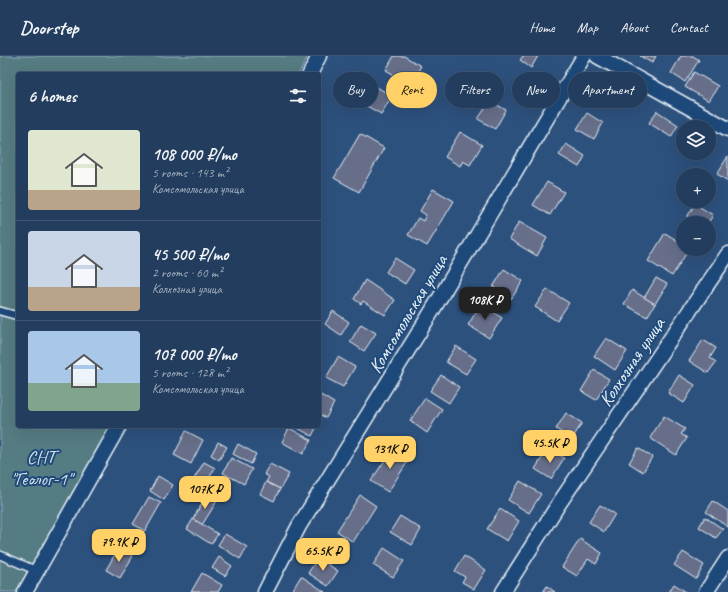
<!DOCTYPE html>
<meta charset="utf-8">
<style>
body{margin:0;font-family:Caveat,sans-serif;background:#2e4867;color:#f1f3f6;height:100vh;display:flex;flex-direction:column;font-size:15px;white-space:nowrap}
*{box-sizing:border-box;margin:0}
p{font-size:13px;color:#a2aebc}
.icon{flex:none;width:22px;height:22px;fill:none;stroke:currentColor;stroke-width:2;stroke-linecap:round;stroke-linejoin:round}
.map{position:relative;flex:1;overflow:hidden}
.panel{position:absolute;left:16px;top:16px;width:305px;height:356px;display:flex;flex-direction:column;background:#223d5e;border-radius:4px;box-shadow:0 4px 16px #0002,0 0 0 1px #3f5673}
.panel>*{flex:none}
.banner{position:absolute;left:333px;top:16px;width:335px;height:36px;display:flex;gap:8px}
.tools{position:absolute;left:676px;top:64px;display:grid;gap:8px}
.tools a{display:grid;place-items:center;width:40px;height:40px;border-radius:50%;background:#223d5e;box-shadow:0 4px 16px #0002,0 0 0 1px #3f5673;font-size:20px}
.price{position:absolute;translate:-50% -34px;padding:0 9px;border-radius:8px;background:#ffd166;color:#111;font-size:13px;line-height:26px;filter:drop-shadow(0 1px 2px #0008)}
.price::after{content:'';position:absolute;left:50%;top:24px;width:12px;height:9px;margin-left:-6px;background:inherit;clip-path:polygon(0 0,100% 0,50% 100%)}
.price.selected{background:#222;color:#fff}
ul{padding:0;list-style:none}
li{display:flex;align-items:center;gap:12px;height:100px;padding:0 12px}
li+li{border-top:1px solid #3f5673}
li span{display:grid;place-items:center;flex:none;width:112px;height:80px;border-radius:4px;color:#555}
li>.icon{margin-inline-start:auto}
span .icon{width:48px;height:48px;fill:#fffc;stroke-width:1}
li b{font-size:17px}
h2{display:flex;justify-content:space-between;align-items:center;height:48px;padding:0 12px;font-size:17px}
.tag{padding:0 14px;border-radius:18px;background:#223d5e;box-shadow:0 4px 16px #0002,0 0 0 1px #3f5673;font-size:14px;line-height:36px}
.tag.selected{background:#ffd166;color:#111}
header{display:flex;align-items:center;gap:24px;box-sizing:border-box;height:56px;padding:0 20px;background:#223d5e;border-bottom:1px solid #3f5673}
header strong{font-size:19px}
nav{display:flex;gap:22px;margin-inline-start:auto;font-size:14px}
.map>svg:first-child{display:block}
</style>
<header>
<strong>Doorstep</strong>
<nav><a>Home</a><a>Map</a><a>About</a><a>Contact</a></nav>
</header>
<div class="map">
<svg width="728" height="536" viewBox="0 0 728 536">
<rect width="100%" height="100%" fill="#2d517d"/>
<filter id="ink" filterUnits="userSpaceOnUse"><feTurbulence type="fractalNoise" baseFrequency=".025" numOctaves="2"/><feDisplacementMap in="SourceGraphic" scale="8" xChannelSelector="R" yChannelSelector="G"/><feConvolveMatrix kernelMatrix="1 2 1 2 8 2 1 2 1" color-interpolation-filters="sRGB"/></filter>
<g filter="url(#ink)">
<!-- green -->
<polygon fill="#557c82" stroke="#9eb6bd" points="0,0 308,0 299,18 18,18 18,370 114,370 18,536 0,536"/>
<!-- building -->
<g fill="#666e89" stroke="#e8f1f8">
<polygon points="394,0 404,0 421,10 410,28 386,14"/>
<polygon points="523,0 538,0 531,12 520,4"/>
<polygon points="640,0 656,0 652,7"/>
<polygon points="681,0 693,0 699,4 685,26 671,17"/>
<polygon points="694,16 718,30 709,45 685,31"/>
<polygon points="608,27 620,35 609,52 597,45"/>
<polygon points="375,30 392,40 381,58 365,49"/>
<polygon points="490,45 506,54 495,73 478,63"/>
<polygon points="657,55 678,69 671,81 649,67"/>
<polygon points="587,57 603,67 594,83 577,73"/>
<polygon points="460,76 482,89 470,109 463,105 460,110 445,101"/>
<polygon points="360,78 384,92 359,136 334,122"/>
<polygon points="566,88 585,100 579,111 559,99"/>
<polygon points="728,100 728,125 717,118"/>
<polygon points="547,126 564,136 550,159 533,149"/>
<polygon points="433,133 454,145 427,190 408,179 418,162 423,165 426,159 420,155"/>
<polygon points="695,148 713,159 708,167 697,167 687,161"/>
<polygon points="519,166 547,182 537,200 509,183"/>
<polygon points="665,177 683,188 683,193 689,193 672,220 648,205"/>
<polygon points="395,202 414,214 405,228 386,216"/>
<polygon points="504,213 523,225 511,243 493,231"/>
<polygon points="656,222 667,228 655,248 644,242"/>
<polygon points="365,224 395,244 385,259 363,245 361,248 354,243"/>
<polygon points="547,233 569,247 557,265 535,251"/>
<polygon points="632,234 655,248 647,261 624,248"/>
<polygon points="481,248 502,262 489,282 468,269"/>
<polygon points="333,255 349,266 341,279 325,268"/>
<polygon points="361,268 376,277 364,295 350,286"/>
<polygon points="606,282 627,295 615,314 594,300"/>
<polygon points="703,284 716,292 710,302 716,306 708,317 689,305"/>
<polygon points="456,290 476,303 466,318 446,306"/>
<polygon points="338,301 355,311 343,331 326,322"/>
<polygon points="594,314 609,323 596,344 581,335"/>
<polygon points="441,319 459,331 449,347 430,335"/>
<polygon points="679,319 695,329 684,347 668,337"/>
<polygon points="319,338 334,347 326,362 319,358"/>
<polygon points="425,342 442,353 427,377 410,365"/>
<polygon points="566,357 582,367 572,383 556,373"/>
<polygon points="664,360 685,373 681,378 687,382 676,399 650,382"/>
<polygon points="294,370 317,370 312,380"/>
<polygon points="289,372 311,384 303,398 282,386"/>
<polygon points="186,375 203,384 191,408 174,399"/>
<polygon points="218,386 227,391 219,404 211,399"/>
<polygon points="238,388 256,398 251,408 233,398"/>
<polygon points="393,392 410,402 388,436 371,425"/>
<polygon points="548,392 564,402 551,423 535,413"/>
<polygon points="638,392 652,401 643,416 629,407"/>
<polygon points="231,402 252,413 244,428 223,417"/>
<polygon points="204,406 215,412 203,432 192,426"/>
<polygon points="270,408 289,418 280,433 266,426 269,421 264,418"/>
<polygon points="158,420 173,429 164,444 150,435"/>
<polygon points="520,425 541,438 529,457 508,444"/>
<polygon points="266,426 280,433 274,445 260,438"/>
<polygon points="207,439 217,445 202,469 193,463"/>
<polygon points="360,439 376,450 353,486 337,475"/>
<polygon points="149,441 161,447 145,475 133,468"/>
<polygon points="713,445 728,455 728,471 706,456"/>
<polygon points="600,449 615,458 604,476 589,466"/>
<polygon points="500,453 519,465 507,485 487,473"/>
<polygon points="400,460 421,473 412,489 390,476"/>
<polygon points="705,461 723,473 716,482 699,471"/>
<polygon points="193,463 218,478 211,488 187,473"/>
<polygon points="225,478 247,491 240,503 218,489"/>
<polygon points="580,483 602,497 596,508 588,503 577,520 562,511"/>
<polygon points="119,491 133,500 120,522 106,514"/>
<polygon points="384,492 404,505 393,521 373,509"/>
<polygon points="683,496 704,509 696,523 674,509"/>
<polygon points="464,500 486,514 474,533 462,526 465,521 455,515"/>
<polygon points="219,501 232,510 225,520 212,512"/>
<polygon points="318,502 338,515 328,530 308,517"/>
<polygon points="202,517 222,529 218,536 191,536"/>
<polygon points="301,520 325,536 294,536 292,535"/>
<polygon points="674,528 686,536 669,536"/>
<polygon points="547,530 555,536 543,536"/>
</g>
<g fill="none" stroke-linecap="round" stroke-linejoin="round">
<defs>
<g id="service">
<polyline points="0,255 18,260"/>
<polyline points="0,499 37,515"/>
</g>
<g id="minor">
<polyline points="597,0 728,73"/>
<polyline points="310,18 319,0"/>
<polyline points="25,536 119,370"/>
<polyline points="265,536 299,470 429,260 584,0"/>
<polyline points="503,536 558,449 728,198"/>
<polyline points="706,536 728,502"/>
</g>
</defs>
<!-- service casing -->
<use href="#service" stroke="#e8f1f8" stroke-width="10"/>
<!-- minor casing -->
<use href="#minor" stroke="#e8f1f8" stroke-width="17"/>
<!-- service -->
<use href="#service" stroke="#1f4a7a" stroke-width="7"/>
<!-- minor -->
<use href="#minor" stroke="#1f4a7a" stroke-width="14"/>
</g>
</g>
<g text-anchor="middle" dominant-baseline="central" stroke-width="4" stroke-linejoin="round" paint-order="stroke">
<!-- street labels -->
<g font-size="19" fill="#e8f1f8" stroke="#1f4a7a">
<text transform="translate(408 258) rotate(-59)">Комсомольская улица</text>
<text transform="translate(632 306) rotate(-56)">Колхозная улица</text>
</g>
<!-- park labels -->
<g font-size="19" fill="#d2dfe6" stroke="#1f4a7a">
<text x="41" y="401">СНТ<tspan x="41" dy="22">"Геолог-1"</tspan></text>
</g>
</g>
</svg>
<div class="tools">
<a><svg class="icon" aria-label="layers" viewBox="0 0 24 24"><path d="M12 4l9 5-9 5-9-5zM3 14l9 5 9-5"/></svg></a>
<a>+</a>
<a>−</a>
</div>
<b class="price selected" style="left:485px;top:265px">108K ₽</b>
<b class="price" style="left:550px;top:408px">45.5K ₽</b>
<b class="price" style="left:390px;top:414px">131K ₽</b>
<b class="price" style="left:205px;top:454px">107K ₽</b>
<b class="price" style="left:119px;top:507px">79.9K ₽</b>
<b class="price" style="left:323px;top:516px">65.5K ₽</b>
<div class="banner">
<a class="tag">Buy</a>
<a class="tag selected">Rent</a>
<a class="tag">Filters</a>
<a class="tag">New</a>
<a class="tag">Apartment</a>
</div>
<section class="panel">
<h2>6 homes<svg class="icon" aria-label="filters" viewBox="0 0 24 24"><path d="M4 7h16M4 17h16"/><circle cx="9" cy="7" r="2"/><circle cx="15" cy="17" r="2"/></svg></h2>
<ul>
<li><span style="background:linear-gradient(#dfe7d0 75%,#b9a48a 0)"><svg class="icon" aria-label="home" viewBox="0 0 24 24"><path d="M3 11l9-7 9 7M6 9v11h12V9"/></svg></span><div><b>108 000 ₽/mo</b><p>5 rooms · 143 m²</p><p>Комсомольская улица</p></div></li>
<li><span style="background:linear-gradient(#c9d6e8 70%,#b9a48a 0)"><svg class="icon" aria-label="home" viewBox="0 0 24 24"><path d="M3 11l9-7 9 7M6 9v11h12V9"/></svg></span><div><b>45 500 ₽/mo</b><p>2 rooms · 60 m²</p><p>Колхозная улица</p></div></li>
<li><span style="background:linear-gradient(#a9c7e8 65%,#7fa58c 0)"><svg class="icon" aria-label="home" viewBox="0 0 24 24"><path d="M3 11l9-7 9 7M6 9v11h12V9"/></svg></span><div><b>107 000 ₽/mo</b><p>5 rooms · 128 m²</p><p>Комсомольская улица</p></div></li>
</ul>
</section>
</div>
